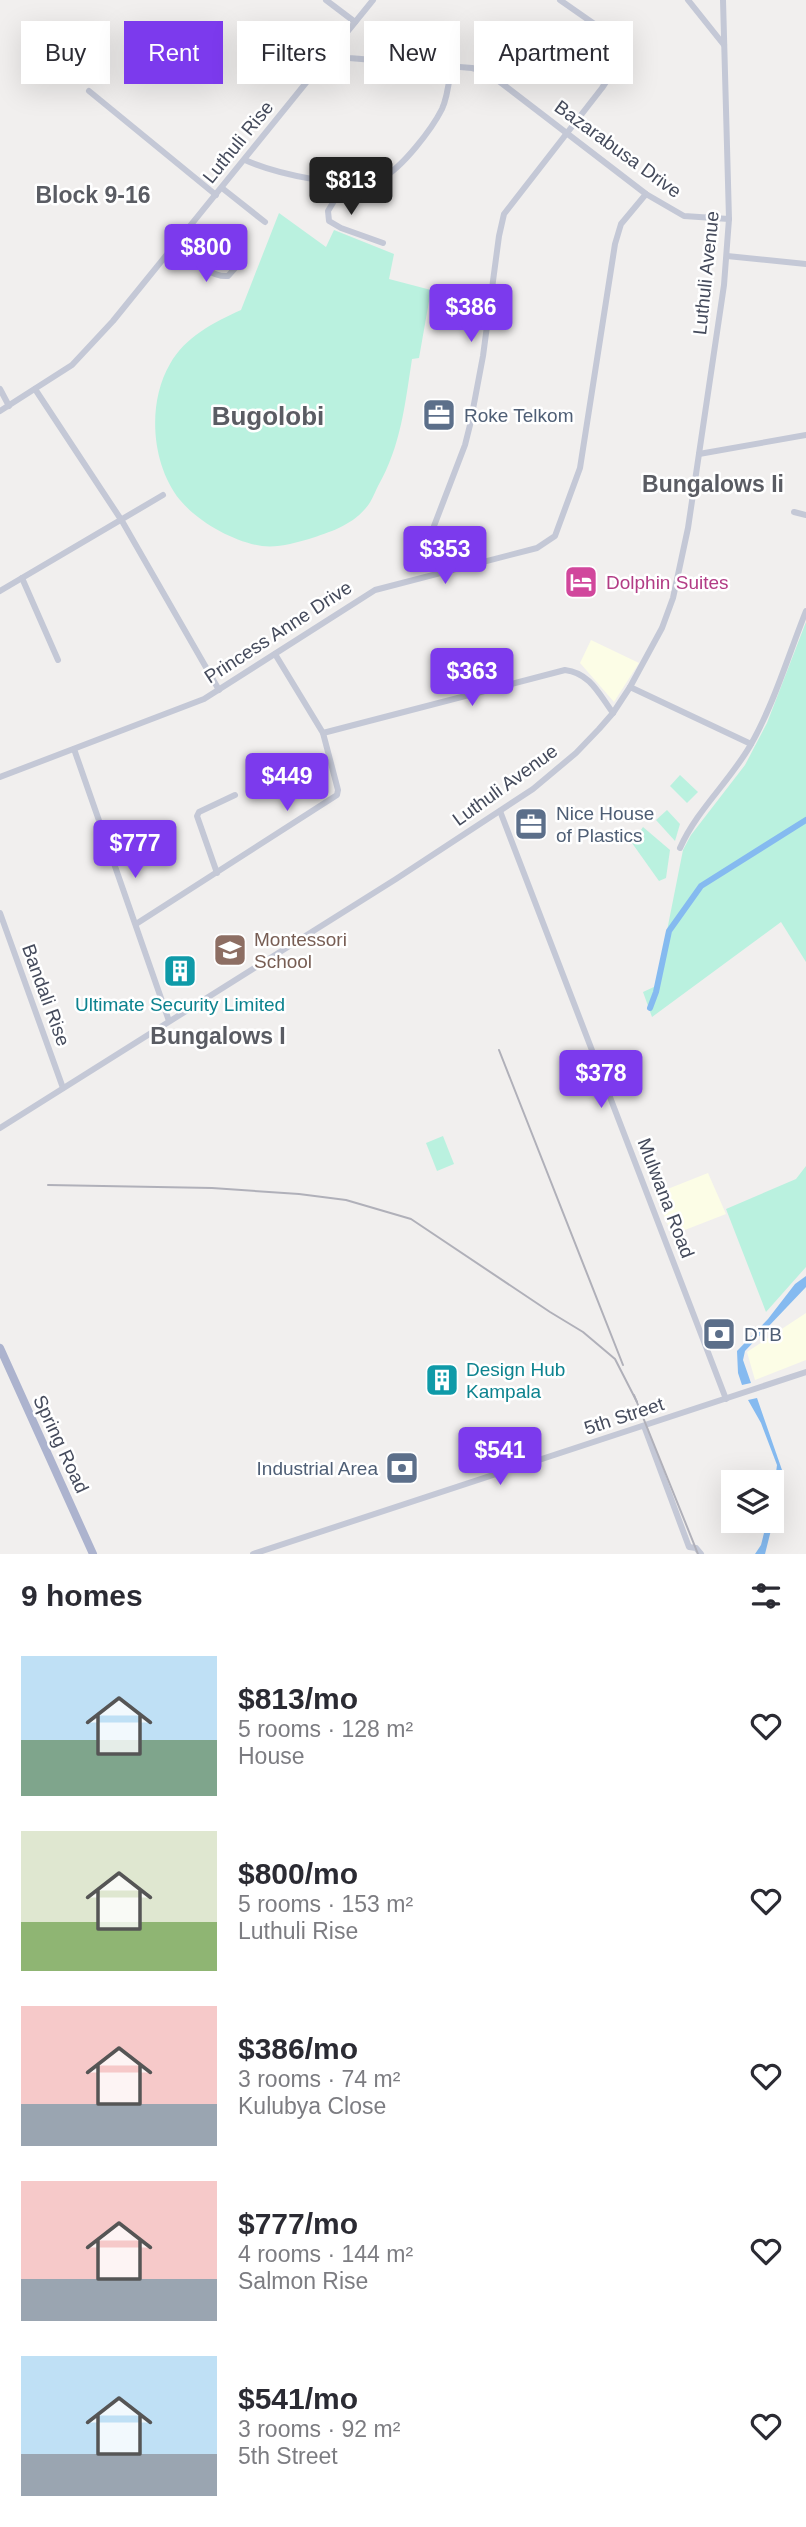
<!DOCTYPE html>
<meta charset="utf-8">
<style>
body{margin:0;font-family:Helvetica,sans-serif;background:#f7f7f7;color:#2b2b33;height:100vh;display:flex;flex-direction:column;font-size:26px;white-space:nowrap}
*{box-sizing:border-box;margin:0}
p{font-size:23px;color:#7c7c81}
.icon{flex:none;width:38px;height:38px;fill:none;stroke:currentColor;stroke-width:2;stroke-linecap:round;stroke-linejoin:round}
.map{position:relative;height:1554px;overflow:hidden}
.sheet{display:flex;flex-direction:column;background:#fff;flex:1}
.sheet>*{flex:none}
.guide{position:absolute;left:21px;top:21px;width:765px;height:63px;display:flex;gap:14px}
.fabs{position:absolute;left:721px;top:1470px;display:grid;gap:14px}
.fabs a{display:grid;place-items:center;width:63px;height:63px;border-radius:0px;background:#fff;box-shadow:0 7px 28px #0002;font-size:35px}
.price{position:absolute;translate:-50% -60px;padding:0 16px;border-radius:7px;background:#7c3aed;color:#fff;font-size:23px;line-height:46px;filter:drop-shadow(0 2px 4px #0008)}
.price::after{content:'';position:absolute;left:50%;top:42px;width:21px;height:16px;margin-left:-10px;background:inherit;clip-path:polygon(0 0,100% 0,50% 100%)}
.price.current{background:#222;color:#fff}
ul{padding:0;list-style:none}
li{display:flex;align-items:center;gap:21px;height:175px;padding:0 21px}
li span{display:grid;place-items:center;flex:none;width:196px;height:140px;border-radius:0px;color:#555}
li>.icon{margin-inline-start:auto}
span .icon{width:84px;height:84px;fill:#fffc;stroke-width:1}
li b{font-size:30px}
h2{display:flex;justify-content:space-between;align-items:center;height:84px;padding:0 21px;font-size:30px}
.chip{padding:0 24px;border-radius:0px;background:#fff;box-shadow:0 7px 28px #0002;font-size:24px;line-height:63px}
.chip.current{background:#7c3aed;color:#fff}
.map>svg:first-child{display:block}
</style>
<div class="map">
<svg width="806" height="1554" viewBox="0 0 806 1554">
<rect width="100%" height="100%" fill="#f1efee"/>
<!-- commercial -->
<g fill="#fcfde6">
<polygon points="591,640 639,663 614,702 580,663"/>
<polygon points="708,1173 726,1214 672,1235 655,1194"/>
<polygon points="806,1313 806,1360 755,1380 747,1352"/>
</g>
<!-- green -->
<g fill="#baf1df">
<path d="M 279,213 L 326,247 L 334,230 L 394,254 L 389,279 L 431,290 L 419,358 L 412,359 C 405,404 401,446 378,486 C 374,494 371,503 365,509 C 350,526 330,532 309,539 C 295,543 278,548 262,546 C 234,542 198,522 180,500 C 151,464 147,403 170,364 C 185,337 214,322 241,310 Z"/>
<polygon points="806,622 806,962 781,922 652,1017 643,992 656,986 683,850 691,835 745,765 767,723"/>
<polygon points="680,775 698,792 687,803 670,786"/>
<polygon points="667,810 680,824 675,841 656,820"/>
<polygon points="643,827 670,850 666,878 659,881 632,843"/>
<polygon points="443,1136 454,1164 437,1171 426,1143"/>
<polygon points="806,1166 806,1267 766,1312 726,1209 796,1179"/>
</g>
<!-- water -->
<g fill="#85baf0">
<polygon points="806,1276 806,1287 745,1351 743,1360 751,1383 742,1385 738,1373 737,1351 768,1319 795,1284"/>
<polygon points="757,1398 782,1470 782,1486 765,1554 755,1554 761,1545 767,1521 772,1521 772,1502 777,1465 761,1423 748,1400"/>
</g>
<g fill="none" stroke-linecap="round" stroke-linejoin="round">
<!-- canal -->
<polyline stroke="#85baf0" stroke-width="6" points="650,1008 656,992 669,931 701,886 806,820"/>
<!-- minor -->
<g stroke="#c4c8d6" stroke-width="6">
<polyline points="326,0 355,22"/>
<polyline points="688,0 724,45"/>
<polyline points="334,49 349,58 472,68 487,72 646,194 684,216 729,219"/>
<polyline points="89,91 216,195"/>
<path d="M 245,160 C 274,173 352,192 382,178 C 402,168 432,129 442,109 C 448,96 449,81 451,67"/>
<polyline points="346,181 328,211 329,221 341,228 383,243"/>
<polyline points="222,188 265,222"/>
<path d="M 176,245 C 190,256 209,278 228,276 L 236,267"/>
<polyline points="727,256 806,264"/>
<polyline points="0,389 9,406"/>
<polyline points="35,389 122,521 219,690"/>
<polyline points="0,411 72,365 113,321 373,0"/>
<polyline points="699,454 806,435"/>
<polyline points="794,512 806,515"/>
<polyline points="452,570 438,543 434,526 465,445 470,425 483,356 499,236 504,214 602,88 623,56 624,49 613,37 560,0"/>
<polyline points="22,578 58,660"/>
<polyline points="0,591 163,495"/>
<polyline points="630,687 751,744"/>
<path d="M 323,733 L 565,670 C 590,673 599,694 613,713"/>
<polyline points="74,749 169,1021"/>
<polyline points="0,777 204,699 375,590 537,548 555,536 580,468 615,244 621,224 646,194"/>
<polyline points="500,811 726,1399"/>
<path d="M 680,848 C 697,810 729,782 750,746 C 774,704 788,656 806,611"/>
<polyline points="217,873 197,816 199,812 235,795"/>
<polyline points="0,913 63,1088"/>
<polyline points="136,924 337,795 338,790 323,733 275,654"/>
<polyline points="0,1128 396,879 533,789 576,753 599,729 613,713 630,687 662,628 673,598 688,528 724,285 729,219 723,0"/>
<polyline points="644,1426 689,1547 696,1548 701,1554"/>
<polyline points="253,1554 806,1372"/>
</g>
<!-- major -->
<polyline stroke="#acb3ce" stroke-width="8" points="0,1348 93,1554"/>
<!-- rail -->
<g stroke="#b0b0b9" stroke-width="2">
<polyline points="499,1050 623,1365"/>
<polyline points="48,1185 212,1188 299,1194 346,1200 411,1219 550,1312 583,1332 615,1359 637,1402"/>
<polyline points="634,1395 698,1554"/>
</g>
</g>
<!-- icons -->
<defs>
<symbol id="office-square" viewBox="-11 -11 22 22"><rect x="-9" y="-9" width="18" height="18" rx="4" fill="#5c6f8a" stroke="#fff"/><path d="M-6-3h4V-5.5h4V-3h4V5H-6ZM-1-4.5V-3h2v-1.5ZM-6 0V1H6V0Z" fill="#fff"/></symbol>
<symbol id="hotel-square" viewBox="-11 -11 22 22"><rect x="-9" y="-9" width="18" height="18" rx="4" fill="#d1479c" stroke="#fff"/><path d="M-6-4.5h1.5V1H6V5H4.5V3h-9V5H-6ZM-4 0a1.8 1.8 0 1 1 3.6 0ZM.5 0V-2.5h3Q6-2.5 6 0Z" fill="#fff"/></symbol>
<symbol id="school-square" viewBox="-11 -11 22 22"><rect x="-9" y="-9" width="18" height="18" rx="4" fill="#8d6e63" stroke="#fff"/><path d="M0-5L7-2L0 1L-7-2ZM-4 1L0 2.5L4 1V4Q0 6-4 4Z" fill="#fff"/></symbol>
<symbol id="building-square" viewBox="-11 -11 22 22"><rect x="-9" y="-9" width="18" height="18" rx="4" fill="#0f9aa8" stroke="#fff"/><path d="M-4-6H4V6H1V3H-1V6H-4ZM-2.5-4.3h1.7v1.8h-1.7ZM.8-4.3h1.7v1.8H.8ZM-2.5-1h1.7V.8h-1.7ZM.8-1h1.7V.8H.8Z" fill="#fff"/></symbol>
<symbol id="bank-square" viewBox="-11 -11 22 22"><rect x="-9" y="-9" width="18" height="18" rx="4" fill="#5c6f8a" stroke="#fff"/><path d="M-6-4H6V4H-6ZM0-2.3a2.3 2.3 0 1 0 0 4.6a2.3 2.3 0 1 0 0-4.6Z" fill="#fff"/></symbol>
</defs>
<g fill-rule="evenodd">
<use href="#office-square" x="420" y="396" width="38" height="38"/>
<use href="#hotel-square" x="562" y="563" width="38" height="38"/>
<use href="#office-square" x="512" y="805" width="38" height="38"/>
<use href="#school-square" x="211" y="931" width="38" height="38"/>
<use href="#building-square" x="161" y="952" width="38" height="38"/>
<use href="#bank-square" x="700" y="1315" width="38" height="38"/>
<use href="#building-square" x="423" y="1361" width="38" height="38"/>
<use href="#bank-square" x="383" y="1449" width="38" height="38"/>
</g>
<g text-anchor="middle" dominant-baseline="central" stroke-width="5" stroke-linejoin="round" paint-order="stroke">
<!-- street labels -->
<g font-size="19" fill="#454b5c" stroke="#fff">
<text transform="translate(238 142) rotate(-51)">Luthuli Rise</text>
<text transform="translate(618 149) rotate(36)">Bazarabusa Drive</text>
<text transform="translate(706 273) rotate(-84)">Luthuli Avenue</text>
<text transform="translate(278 632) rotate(-33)">Princess Anne Drive</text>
<text transform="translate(505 785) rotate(-36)">Luthuli Avenue</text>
<text transform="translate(46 995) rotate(70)">Bandali Rise</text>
<text transform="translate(666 1198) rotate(69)">Mulwana Road</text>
<text transform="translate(624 1416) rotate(-18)">5th Street</text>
<text transform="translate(61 1444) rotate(65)">Spring Road</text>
</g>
<!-- service labels -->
<g font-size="19" fill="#4e5e75" stroke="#fff" text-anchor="start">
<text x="464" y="415">Roke Telkom</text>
<text x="556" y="813">Nice House<tspan x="556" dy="22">of Plastics</tspan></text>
<text x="744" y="1334">DTB</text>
<text x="378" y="1468" text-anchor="end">Industrial Area</text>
</g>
<!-- hotel labels -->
<g font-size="19" fill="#b23c85" stroke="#fff" text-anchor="start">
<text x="606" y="582">Dolphin Suites</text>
</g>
<!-- education labels -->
<g font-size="19" fill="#785e54" stroke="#fff" text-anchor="start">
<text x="254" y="939">Montessori<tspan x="254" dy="22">School</tspan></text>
</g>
<!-- culture labels -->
<g font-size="19" fill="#0d838f" stroke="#fff">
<text x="180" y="1004">Ultimate Security Limited</text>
<text x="466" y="1369" text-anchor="start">Design Hub<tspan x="466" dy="22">Kampala</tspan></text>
</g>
<!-- quarter labels -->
<g font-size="23" font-weight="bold" fill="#5a5c63" stroke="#fff">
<text x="93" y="195">Block 9-16</text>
<text x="713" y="484">Bungalows Ii</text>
<text x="218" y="1036">Bungalows I</text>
</g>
<!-- district labels -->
<g font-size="26" font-weight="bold" fill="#5a5c63" stroke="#fff">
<text x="268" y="416">Bugolobi</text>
</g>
</g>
</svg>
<div class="fabs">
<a><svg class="icon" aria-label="layers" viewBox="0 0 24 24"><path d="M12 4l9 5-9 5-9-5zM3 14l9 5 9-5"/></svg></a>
</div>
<b class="price current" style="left:351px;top:217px">$813</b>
<b class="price" style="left:206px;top:284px">$800</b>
<b class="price" style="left:471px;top:344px">$386</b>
<b class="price" style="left:445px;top:586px">$353</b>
<b class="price" style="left:472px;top:708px">$363</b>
<b class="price" style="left:287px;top:813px">$449</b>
<b class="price" style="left:135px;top:880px">$777</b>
<b class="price" style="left:601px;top:1110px">$378</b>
<b class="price" style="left:500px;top:1487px">$541</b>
<div class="guide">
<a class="chip">Buy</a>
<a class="chip current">Rent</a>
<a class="chip">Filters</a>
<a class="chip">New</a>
<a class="chip">Apartment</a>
</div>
</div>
<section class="sheet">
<h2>9 homes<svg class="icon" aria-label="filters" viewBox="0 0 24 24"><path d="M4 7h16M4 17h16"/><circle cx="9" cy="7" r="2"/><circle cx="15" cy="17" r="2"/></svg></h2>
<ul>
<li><span style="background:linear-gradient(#bfe0f5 60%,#7fa58c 0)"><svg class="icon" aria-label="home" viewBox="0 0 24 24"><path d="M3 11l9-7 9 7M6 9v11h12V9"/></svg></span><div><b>$813/mo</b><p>5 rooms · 128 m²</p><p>House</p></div><svg class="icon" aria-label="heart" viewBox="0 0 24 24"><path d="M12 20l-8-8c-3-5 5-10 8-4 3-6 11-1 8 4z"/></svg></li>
<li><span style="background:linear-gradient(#dfe7d0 65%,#8fb573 0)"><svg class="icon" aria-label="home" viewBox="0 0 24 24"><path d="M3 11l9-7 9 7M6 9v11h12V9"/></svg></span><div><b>$800/mo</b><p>5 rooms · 153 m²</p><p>Luthuli Rise</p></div><svg class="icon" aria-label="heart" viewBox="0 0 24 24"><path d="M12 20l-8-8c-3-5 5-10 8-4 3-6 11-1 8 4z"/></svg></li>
<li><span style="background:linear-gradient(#f6c9c9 70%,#9aa5b1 0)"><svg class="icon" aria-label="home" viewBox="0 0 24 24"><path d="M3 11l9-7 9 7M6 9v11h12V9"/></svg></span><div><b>$386/mo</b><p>3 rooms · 74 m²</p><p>Kulubya Close</p></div><svg class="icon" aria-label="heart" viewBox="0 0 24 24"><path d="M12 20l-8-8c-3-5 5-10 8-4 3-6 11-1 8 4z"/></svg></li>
<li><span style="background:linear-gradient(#f6c9c9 70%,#9aa5b1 0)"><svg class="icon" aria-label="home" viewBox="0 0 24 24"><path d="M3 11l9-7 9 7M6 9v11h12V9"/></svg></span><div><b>$777/mo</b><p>4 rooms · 144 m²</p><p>Salmon Rise</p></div><svg class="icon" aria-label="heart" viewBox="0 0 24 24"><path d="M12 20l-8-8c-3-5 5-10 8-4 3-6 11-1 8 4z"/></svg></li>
<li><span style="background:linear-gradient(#bfe0f5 70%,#9aa5b1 0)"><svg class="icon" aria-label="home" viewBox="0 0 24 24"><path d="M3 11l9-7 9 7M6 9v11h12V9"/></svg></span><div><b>$541/mo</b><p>3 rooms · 92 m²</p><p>5th Street</p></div><svg class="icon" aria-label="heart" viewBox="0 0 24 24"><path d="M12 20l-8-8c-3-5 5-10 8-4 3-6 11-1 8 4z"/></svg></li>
</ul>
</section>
